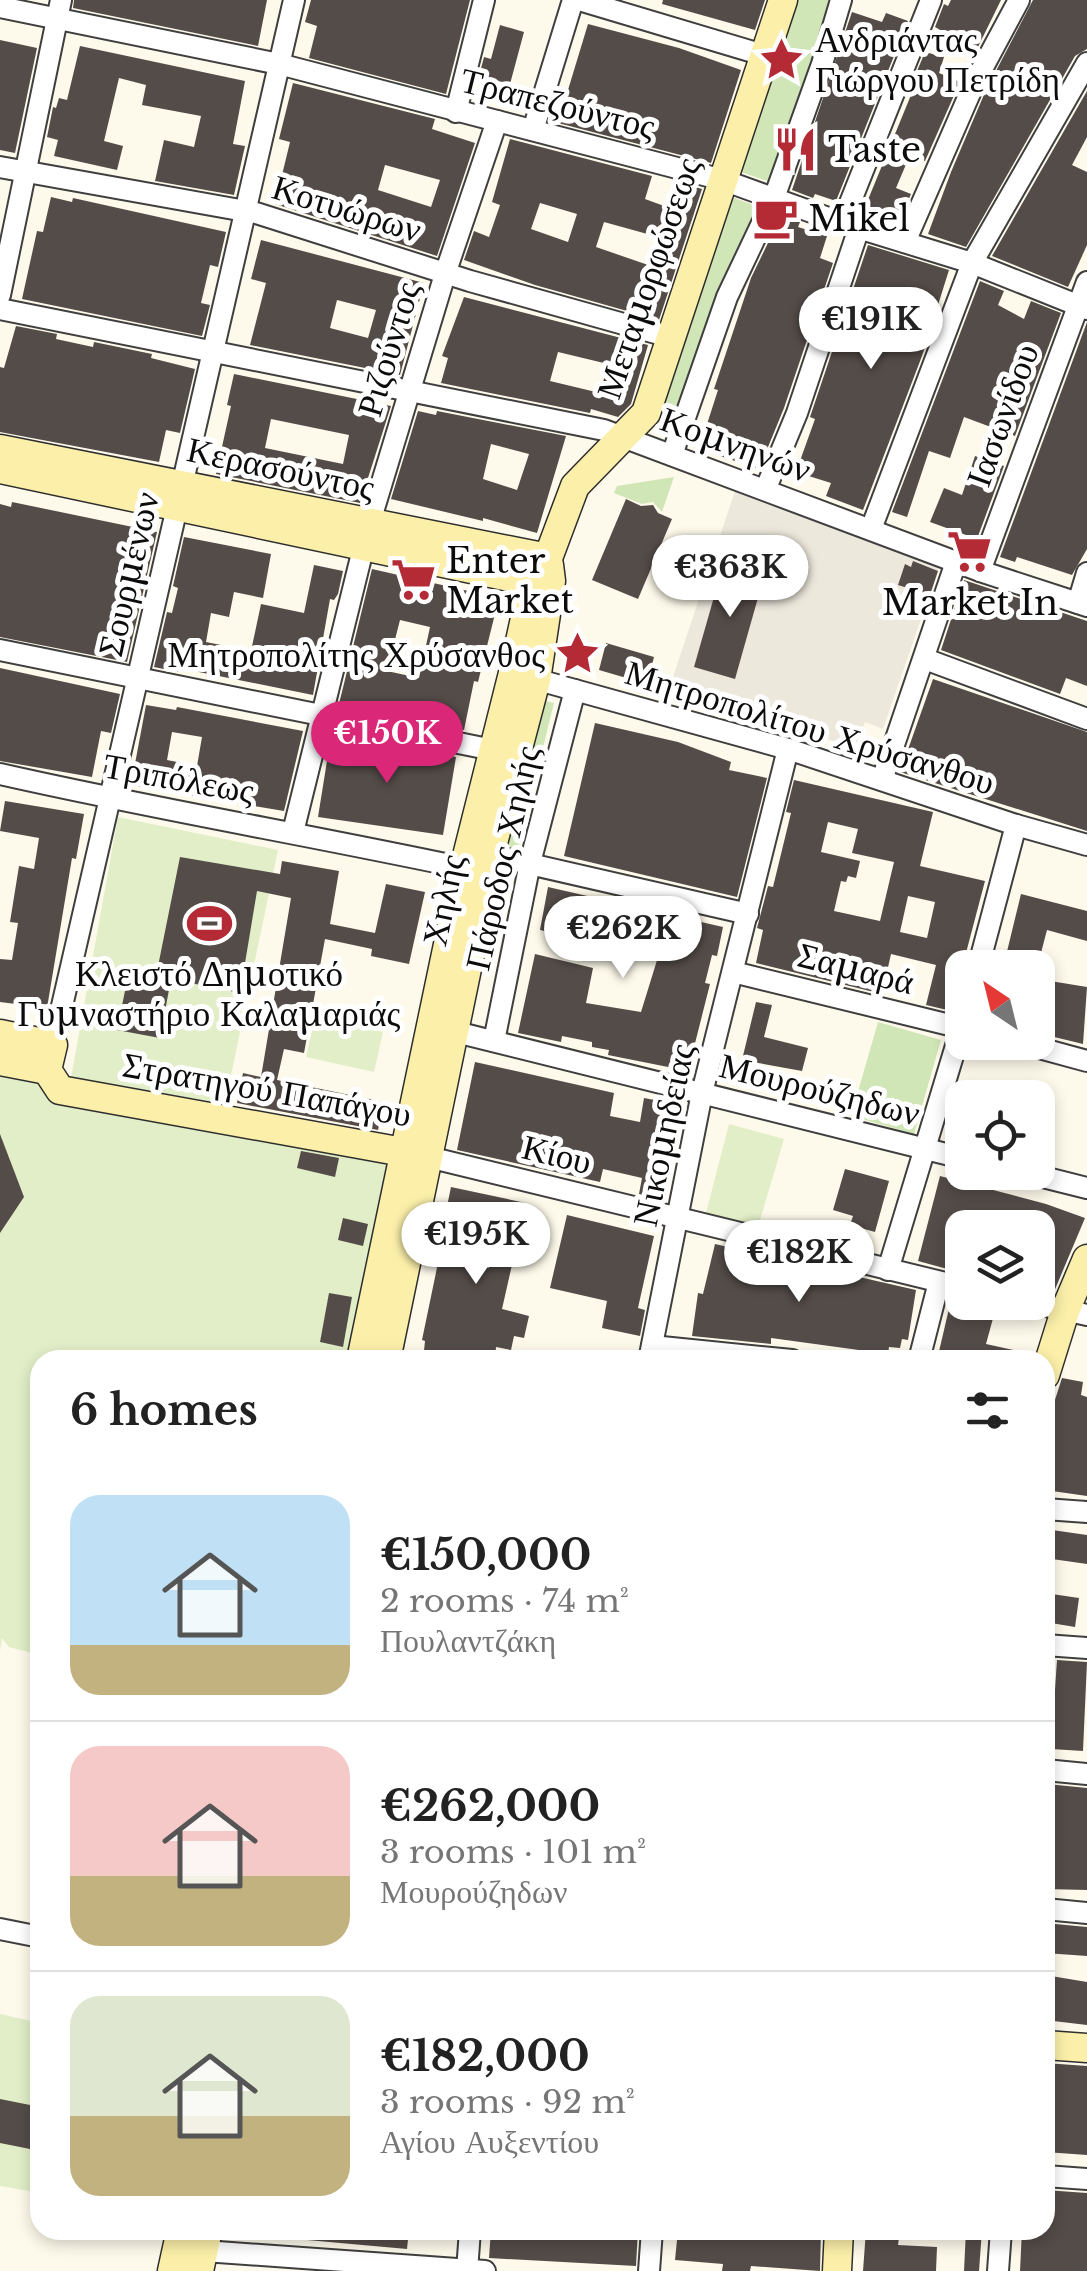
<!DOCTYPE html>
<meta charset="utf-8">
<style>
body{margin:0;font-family:"Libre Baskerville",serif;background:#f2f2f2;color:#222;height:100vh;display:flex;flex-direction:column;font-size:38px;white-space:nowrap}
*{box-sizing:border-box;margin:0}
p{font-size:32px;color:#767676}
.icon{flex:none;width:55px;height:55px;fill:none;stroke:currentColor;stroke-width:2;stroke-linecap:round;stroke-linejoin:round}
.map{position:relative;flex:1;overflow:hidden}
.drawer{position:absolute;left:30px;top:1350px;width:1025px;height:890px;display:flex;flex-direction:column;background:#fff;border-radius:30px;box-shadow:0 5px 15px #0003}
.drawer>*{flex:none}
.needle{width:65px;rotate:325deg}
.controls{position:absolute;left:945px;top:950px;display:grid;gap:20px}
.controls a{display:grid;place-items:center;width:110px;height:110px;border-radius:20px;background:#fff;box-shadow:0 5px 15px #0003;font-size:50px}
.price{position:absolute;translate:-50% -85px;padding:0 22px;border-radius:35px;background:#fff;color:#222;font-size:32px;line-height:65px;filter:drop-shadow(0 2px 5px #0008)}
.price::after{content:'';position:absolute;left:50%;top:60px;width:30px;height:22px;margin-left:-15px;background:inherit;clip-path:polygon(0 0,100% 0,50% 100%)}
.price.current{background:#db2777;color:#fff}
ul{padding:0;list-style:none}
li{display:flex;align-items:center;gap:30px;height:250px;padding:0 40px}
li+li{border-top:2px solid #e0e0e0}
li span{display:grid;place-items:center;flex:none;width:280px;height:200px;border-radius:30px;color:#555}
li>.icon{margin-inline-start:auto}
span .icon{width:120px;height:120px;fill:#fffc;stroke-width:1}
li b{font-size:42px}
h2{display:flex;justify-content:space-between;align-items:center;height:120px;padding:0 40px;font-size:42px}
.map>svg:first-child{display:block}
</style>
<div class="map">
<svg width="1087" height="2271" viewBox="0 0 1087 2271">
<rect width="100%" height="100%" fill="#fefaeb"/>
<!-- green -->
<g fill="#d1e6b7">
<polygon points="798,0 835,0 776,184 735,170"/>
<polygon points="726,195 765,209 687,437 650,418"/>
<polygon points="674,477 662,512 653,502 642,504 614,493 617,486"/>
<polygon points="542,700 554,703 518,849 506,847"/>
<polygon points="878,1022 941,1040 914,1134 851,1116"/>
</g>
<!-- pitch -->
<g fill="#e2eec8">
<polygon points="118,817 278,850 225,1104 71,1078"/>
<polygon points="315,1017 383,1032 374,1072 306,1057"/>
<polygon points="0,1062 57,1091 402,1156 359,1360 40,1360 40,1655 9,1647 2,1638 0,1651"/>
<polygon points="729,1124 784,1139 758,1227 706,1213"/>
<polygon points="0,2014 40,2023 40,2193 0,2186"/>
</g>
<!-- plaza -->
<polygon fill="#ede8dc" points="739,479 910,543 906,556 939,567 883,729 865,722 854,748 670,686"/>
<!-- building -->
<g fill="#544c49" fill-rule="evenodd">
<polygon points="74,0 267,0 258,46 73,8"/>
<polygon points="311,0 470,0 446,94 309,58 317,26 305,22"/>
<polygon points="663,0 765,0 755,30 662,4"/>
<polygon points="951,0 1001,0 976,51 935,27 944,4 948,6"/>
<polygon points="1033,0 1087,0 1087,49 1075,56 966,247 928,234 951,172 986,90"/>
<polygon points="852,12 882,22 886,13 908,21 836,201 815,194 813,198 792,190"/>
<polygon points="588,24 679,48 741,70 711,163 558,123"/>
<polygon points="500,25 524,32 510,84 479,76 484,57 491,59"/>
<polygon points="0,40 37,48 15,153 0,150"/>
<polygon points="80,46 245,81 233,144 245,146 234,195 155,181 164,140 194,147 201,116 142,105 146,85 119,78 104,141 123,146 117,170 54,156 58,140 47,137 53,107 56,108 59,98 67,100"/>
<polygon points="925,52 944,57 939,73 960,82 925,161 910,155 896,188 911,194 899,222 865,207 918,78 915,76"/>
<path d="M 293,83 L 435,119 L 432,129 L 475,143 L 437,256 L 275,204 L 290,142 L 279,139 ZM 385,165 L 440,180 L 431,207 L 378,190 Z"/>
<polygon points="1087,91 1087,137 1072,165 1087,172 1087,245 1068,287 992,256"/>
<path d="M 510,139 L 652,176 L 645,199 L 675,210 L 684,184 L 702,189 L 659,320 L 535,285 L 464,260 L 474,231 L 489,237 L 500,205 L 492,202 ZM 540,203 L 577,214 L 568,242 L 531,229 ZM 604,222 L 651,235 L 660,241 L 651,266 L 596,247 Z"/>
<polygon points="51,197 72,202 73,198 226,232 218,267 210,265 201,303 210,305 202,336 22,299 37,231 43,232"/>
<polygon points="781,216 800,222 798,227 827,236 820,258 833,263 784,408 759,469 699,449 718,390 714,389 751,278"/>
<path d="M 261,240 L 424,283 L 400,375 L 250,345 L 266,283 L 251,279 ZM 337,300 L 376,310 L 368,338 L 330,328 Z"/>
<polygon points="868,245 949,270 922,356 863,510 826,496 831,483 796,472 815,419 810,417"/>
<polygon points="980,281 1004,291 998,305 1024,319 1031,301 1061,313 1015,436 964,417 950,458 929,451 907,517 892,512"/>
<path d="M 464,297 L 648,345 L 631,404 L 618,417 L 591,409 L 590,413 L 441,383 L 448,358 L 442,356 ZM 558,352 L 608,364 L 600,393 L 550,381 Z"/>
<polygon points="1087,322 1087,549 1072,575 1017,557 1015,562 1000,557"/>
<polygon points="16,326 57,334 56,339 93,347 94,342 152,354 151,358 195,369 180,433 166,430 159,462 0,432 0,367 4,368"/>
<path d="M 234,374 L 391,406 L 360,503 L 216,474 L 231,406 L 227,405 ZM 271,419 L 349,435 L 343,464 L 265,448 Z"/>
<path d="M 418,411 L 436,415 L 437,411 L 566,436 L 537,533 L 483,518 L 483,521 L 391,499 ZM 491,444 L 529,454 L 517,490 L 483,479 Z"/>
<polygon points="975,456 1004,466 977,539 930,522 944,488 962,495"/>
<polygon points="626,499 641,506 653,505 658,513 672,519 638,599 592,580"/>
<polygon points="12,502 157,532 127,662 0,637 0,504 11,507"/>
<polygon points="184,537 271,554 263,598 234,592 229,617 211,613 206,642 251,651 261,604 304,613 314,565 343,571 338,594 334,600 330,599 313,695 179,668 178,672 154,667 167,612 172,613 178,588 173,586"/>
<polygon points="913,561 938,571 930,595 898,585 905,564 911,567"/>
<polygon points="724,562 765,573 735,679 694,667"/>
<path d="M 372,569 L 499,598 L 478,682 L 474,681 L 464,730 L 339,704 ZM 400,620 L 430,627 L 419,678 L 387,671 Z"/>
<polygon points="964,580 1087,621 1087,686 1066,678 1060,694 941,650"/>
<polygon points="606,643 654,657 647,684 599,670"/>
<polygon points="0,668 120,694 111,733 101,731 92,777 0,761"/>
<polygon points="933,679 1087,732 1087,831 900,772"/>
<path d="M 146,705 L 176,710 L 177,707 L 303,731 L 284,811 L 131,785 ZM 172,732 L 202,737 L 197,766 L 167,760 Z"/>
<polygon points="595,723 678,742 731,762 729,770 767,778 737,897 564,856"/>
<polygon points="331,736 456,757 443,835 318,817"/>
<path d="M 794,780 L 933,812 L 920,866 L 985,881 L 962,968 L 960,1013 L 926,1005 L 936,965 L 891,954 L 882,994 L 756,963 L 763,930 L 757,928 L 768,886 L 773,887 L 791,813 L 786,812 ZM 828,822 L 858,829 L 852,853 L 894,862 L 880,921 L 834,911 L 841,881 L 846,882 L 848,876 L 856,878 L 860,861 L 821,852 ZM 908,896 L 935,902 L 927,938 L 900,932 Z"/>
<polygon points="5,801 84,814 76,859 72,858 47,1008 0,1002 0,959 12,960 18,923 10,922 19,866 34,869 39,838 0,831"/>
<polygon points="180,857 280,874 282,861 339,871 330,924 375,933 386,884 425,892 409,964 371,956 372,949 325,939 304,1053 284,1049 277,1080 384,1102 378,1130 237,1103 243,1073 261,1077 291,898 257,891 240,993 171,979 160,1038 117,1030 126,986 153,991"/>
<polygon points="548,887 723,927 717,956 712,955 705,983 710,984 688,1071 608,1055 609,1050 592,1047 592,1042 562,1036 561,1042 518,1033 535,954 593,968 586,1003 641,1012 658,957 540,930"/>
<polygon points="1021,894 1087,911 1087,941 1047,930 1037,968 1003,968"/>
<polygon points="1038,979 1087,987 1083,1044 1038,1033"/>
<polygon points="756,1002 772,1005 764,1037 808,1048 802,1071 742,1060"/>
<polygon points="475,1062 614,1093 610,1116 640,1122 644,1098 681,1105 668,1183 656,1181 653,1198 639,1194 642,1178 603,1169 600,1182 457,1150"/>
<polygon points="0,1134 24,1197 0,1233"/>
<polygon points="301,1151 339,1158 335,1177 297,1168"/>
<polygon points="845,1169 889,1181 875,1232 850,1225 853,1216 833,1210"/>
<polygon points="940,1176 1046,1204 1085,1218 1053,1294 1038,1290 1038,1228 993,1228 962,1219 962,1273 918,1261"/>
<polygon points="451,1187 526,1203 502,1309 529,1316 524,1338 514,1336 511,1350 496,1347 495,1360 423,1360 425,1341 422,1340 439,1258 489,1268 498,1227 445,1216"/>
<polygon points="567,1215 654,1236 638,1308 645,1310 640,1336 602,1328 607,1301 550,1288"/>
<polygon points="343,1218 368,1224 363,1246 338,1240"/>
<polygon points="715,1244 916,1290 908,1340 902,1339 900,1348 889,1347 888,1354 771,1338 771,1344 692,1336 698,1293 703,1294"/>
<polygon points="329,1293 352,1297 343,1347 320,1342"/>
<polygon points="951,1300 995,1311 986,1344 1031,1354 1031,1360 937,1360"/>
<polygon points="1062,1378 1083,1382 1081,1395 1087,1397 1087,1496 1045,1490 1045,1431"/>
<polygon points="1045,1529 1087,1535 1087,1564 1045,1558"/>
<polygon points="1045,1593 1079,1598 1075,1627 1045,1622"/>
<polygon points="1057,1660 1087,1662 1083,1751 1051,1749"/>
<polygon points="1047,1784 1087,1788 1087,1890 1045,1889"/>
<polygon points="1045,1923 1087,1927 1087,1956 1045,1953"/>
<polygon points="1045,1975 1087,1982 1087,2025 1045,2020"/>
<polygon points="1045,2063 1087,2066 1087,2155 1045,2152"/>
<polygon points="0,2099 40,2107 40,2151 0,2143"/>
<polygon points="1045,2190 1087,2193 1087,2271 1020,2271 1022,2230 1045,2230"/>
<polygon points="307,2230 409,2230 407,2249 307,2240"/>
<polygon points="491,2230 638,2230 636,2266 489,2258"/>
<polygon points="678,2230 756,2235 756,2230 821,2230 820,2271 751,2266 750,2271 722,2271 723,2264 675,2260"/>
<polygon points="866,2230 900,2230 898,2245 937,2247 936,2271 863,2271"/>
<polygon points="966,2230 982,2230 979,2271 964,2271"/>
</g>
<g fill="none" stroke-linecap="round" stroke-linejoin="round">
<defs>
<g id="street">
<polyline points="579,0 763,55"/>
<polyline points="0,7 279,64 723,180 842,223 972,263 1087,309"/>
<polyline points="456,112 484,0"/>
<polyline points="533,130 573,0"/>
<polyline points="0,167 256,213 470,281 670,337"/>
<polyline points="842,223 931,0"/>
<polyline points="905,242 974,84 1019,0"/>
<polyline points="0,295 61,0"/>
<polyline points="0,309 604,430 980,571 1087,606"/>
<polyline points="672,455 727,297 774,198 822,64 841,0"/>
<polyline points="766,488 797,413 859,228"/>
<polyline points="871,529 972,263 1087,63"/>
<polyline points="980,571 1087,282"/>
<polyline points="1078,603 1087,573"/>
<polyline points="0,650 493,750"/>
<polyline points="925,659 1087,719"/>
<polyline points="524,676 788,749 1016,825 1087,845"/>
<path d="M 0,774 C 154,809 309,835 464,868"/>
<polyline points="882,780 956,562"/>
<polyline points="293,832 369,525 446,271 497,121"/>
<polyline points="477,852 748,914"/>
<polyline points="978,968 1016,825"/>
<polyline points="733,972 962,1028"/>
<polyline points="440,1028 962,1158"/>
<polyline points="494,1041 530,863 575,690"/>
<polyline points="1017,1042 1087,1061"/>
<polyline points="53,1045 294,0"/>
<polyline points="416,1154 962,1287"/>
<polyline points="1023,1172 1087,1188"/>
<polyline points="888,1270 962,1026"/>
<polyline points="1028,1302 1087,1315"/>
<polyline points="652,1346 792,1360"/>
<polyline points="649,1360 702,1093 788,749"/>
<polyline points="919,1360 939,1282"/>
<polyline points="1045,1509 1087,1512"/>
<polyline points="1045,1645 1087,1648"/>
<polyline points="1045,1770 1087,1774"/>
<polyline points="1045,1909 1087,1913"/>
<polyline points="0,1929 40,1937"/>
<polyline points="1045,2176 1087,2179"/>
<polyline points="204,2251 485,2271"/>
<polyline points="467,2271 470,2230"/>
<polyline points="649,2271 652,2230"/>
<polyline points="998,2271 1001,2230"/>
</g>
<g id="secondary">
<polyline points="0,449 548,558"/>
<polyline points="0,469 533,582"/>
<polyline points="0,1034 53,1045 47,1070 60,1090 403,1152"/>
<polyline points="0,1061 47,1070"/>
<polyline points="361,1360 464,868 513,673 533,582 548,558 575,486 646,413 783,0"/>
<polyline points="386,1360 493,843 536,680 551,581 549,565"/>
<polyline points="1045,1375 1065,1311 1087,1259"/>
<polyline points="1045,2045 1087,2048"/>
<polyline points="172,2271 181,2230"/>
<polyline points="199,2271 208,2230"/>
<polyline points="837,2271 839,2230"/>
</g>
</defs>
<!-- street casing -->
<use href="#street" stroke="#3f3f3f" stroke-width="24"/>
<!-- secondary casing -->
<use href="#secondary" stroke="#2e2e2e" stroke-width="31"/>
<!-- street -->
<use href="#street" stroke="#fff" stroke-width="20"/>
<!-- secondary -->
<use href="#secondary" stroke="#fbefa9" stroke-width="28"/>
</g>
<!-- icons -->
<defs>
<symbol id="sight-bare" viewBox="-9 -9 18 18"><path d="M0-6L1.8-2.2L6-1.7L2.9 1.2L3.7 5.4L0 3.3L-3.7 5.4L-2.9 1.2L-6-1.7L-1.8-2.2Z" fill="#b42b36" stroke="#fff" stroke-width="2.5" paint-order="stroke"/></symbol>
<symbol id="restaurant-bare" viewBox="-9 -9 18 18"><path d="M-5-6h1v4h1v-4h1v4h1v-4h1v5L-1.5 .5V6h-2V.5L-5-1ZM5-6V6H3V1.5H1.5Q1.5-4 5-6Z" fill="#b42b36" stroke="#fff" stroke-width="2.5" paint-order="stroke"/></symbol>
<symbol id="cafe-bare" viewBox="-9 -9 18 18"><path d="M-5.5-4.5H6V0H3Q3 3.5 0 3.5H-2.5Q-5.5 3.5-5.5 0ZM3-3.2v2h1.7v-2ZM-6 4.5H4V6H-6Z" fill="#b42b36" stroke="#fff" stroke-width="2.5" paint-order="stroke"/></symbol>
<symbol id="supermarket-bare" viewBox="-9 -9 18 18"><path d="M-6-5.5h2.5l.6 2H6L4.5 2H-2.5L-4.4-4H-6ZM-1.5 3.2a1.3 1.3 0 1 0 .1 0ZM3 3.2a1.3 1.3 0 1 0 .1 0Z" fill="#b42b36" stroke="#fff" stroke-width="2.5" paint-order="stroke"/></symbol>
<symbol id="stadium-bare" viewBox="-9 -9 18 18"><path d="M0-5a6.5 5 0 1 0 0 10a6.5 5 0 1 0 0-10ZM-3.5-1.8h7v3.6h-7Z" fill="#b42b36" stroke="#fff" stroke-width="2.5" paint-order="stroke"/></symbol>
</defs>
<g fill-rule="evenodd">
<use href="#sight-bare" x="750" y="28" width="63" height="63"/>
<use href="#restaurant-bare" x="764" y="118" width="63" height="63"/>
<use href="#cafe-bare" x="744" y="186" width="63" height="63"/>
<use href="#supermarket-bare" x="938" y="520" width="63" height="63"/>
<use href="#supermarket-bare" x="382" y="548" width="63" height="63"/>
<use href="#sight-bare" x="546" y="622" width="63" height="63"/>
<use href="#stadium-bare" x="178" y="892" width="63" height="63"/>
</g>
<g text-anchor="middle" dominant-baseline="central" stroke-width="10" stroke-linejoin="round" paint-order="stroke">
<!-- poi labels -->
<g font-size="35" fill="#0c0c0c" stroke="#fff" text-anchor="start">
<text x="815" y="39">Ανδριάντας<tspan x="815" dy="40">Γιώργου Πετρίδη</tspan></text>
<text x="828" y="149">Taste</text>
<text x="808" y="218">Mikel</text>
<text x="446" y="560">Enter<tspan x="446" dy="40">Market</tspan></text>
<text x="970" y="602" text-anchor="middle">Market In</text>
<text x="545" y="654" text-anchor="end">Μητροπολίτης Χρύσανθος</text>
<text x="209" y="973" text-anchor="middle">Κλειστό Δημοτικό<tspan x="209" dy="40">Γυμναστήριο Καλαμαριάς</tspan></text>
</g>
<!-- street labels -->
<g font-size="35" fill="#0c0c0c" stroke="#fff">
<text transform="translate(558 103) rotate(14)">Τραπεζούντος</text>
<text transform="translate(347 208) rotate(17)">Κοτυώρων</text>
<text transform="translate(648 278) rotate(-71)">Μεταμορφώσεως</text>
<text transform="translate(388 349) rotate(-73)">Ριζούντος</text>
<text transform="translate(1002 415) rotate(-70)">Ιασωνίδου</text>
<text transform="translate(736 444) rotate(20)">Κομνηνών</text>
<text transform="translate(281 468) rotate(12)">Κερασούντος</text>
<text transform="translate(128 574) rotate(-77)">Σουρμένων</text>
<text transform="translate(810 727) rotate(17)">Μητροπολίτου Χρύσανθου</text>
<text transform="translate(179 778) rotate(10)">Τριπόλεως</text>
<text transform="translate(502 858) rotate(-77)">Πάροδος Χηλής</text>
<text transform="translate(443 900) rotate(-78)">Χηλής</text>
<text transform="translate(856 968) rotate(14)">Σαμαρά</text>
<text transform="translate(267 1089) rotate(10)">Στρατηγού Παπάγου</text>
<text transform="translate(820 1089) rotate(14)">Μουρούζηδων</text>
<text transform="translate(663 1135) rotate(-78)">Νικομηδείας</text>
<text transform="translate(557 1154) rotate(14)">Κίου</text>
</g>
</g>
</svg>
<div class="controls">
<a><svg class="needle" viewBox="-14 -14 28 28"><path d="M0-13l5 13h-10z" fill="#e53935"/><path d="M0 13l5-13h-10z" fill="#767676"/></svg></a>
<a><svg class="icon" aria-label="locate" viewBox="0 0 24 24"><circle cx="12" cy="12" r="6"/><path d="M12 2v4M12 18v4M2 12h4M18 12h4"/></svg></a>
<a><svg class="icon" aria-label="layers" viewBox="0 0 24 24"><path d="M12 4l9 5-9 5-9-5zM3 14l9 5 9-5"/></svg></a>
</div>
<b class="price" style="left:871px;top:372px">€191K</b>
<b class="price" style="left:730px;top:620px">€363K</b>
<b class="price current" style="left:387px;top:786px">€150K</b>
<b class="price" style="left:623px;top:981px">€262K</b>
<b class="price" style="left:476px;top:1287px">€195K</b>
<b class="price" style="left:799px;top:1305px">€182K</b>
<section class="drawer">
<h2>6 homes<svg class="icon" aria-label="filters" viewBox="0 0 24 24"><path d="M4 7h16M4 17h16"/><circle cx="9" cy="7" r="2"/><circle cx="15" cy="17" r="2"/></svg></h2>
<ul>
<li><span style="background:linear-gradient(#bfe0f5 75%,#c2b280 0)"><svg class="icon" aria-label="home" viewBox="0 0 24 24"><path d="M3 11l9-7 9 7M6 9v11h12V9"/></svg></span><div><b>€150,000</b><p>2 rooms · 74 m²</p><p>Πουλαντζάκη</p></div></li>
<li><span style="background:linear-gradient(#f6c9c9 65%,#c2b280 0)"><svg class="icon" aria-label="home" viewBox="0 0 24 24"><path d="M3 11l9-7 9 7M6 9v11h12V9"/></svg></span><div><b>€262,000</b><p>3 rooms · 101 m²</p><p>Μουρούζηδων</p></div></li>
<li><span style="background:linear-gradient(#dfe7d0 60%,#c2b280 0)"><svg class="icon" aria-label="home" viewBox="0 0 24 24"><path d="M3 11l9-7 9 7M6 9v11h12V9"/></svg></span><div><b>€182,000</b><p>3 rooms · 92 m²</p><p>Αγίου Αυξεντίου</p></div></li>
</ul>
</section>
</div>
